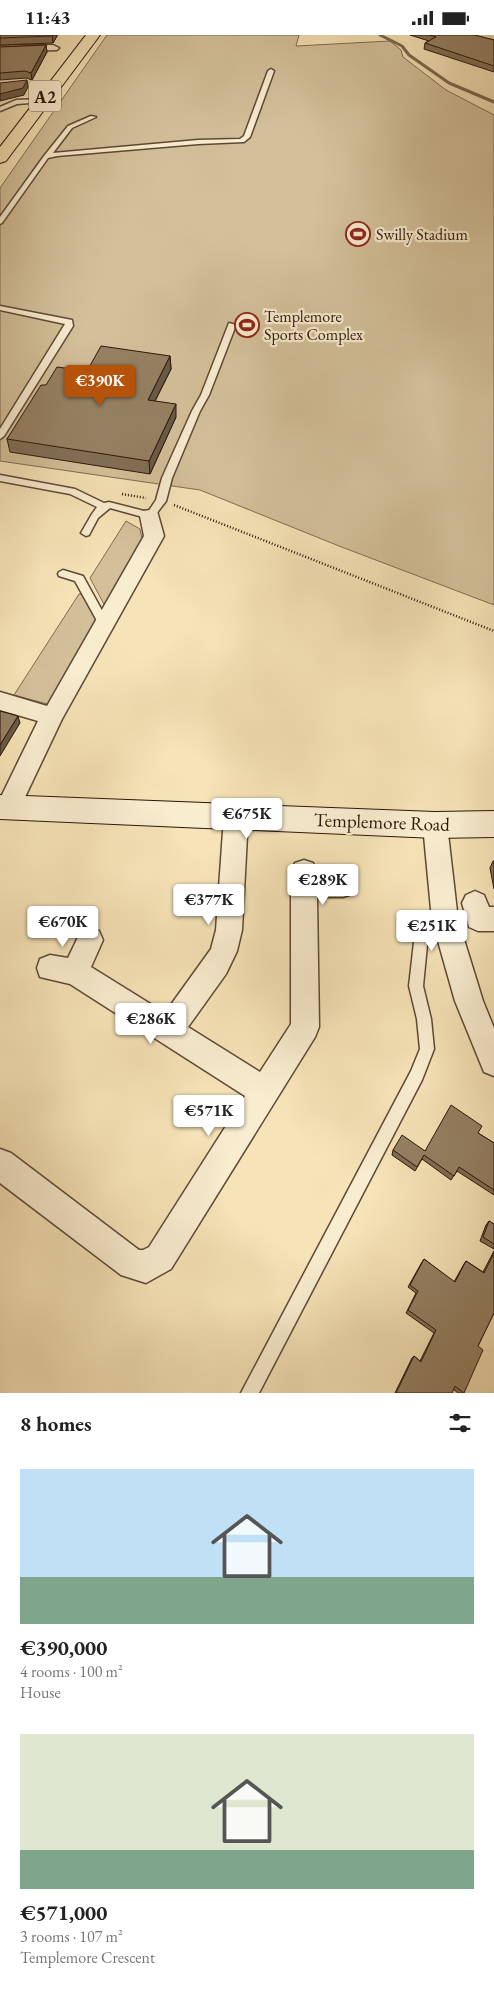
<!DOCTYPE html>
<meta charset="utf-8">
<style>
body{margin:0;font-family:"EB Garamond",serif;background:#f2f2f2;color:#222;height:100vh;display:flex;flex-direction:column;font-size:19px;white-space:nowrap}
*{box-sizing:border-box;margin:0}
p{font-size:16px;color:#767676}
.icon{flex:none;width:28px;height:28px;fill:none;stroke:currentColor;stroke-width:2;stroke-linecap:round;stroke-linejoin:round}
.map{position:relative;height:1358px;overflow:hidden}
.drawer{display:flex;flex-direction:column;background:#fff;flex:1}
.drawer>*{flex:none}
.price{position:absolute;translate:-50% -42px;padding:0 11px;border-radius:5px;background:#fff;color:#222;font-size:16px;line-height:32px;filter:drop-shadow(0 1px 2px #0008)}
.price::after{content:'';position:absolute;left:50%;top:30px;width:15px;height:11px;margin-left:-8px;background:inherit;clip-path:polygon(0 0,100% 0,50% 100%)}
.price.selected{background:#b45309;color:#fff}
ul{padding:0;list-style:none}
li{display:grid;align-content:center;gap:10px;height:265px;padding:0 20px}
li span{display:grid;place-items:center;height:155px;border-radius:0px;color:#555}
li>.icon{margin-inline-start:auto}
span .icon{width:90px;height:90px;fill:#fffc;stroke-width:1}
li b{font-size:21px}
h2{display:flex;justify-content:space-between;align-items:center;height:60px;padding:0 20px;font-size:21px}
.status{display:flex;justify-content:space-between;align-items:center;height:35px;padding:0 25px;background:#fff;direction:ltr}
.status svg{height:14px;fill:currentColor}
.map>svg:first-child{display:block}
</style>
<div class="status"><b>11:43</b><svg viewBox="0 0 49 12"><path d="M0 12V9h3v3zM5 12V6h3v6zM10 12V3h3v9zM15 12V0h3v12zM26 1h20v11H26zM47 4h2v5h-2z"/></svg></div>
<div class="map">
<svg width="494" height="1358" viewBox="0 0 494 1358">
<rect width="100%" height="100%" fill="#f6e3b7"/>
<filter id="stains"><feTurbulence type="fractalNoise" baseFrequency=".004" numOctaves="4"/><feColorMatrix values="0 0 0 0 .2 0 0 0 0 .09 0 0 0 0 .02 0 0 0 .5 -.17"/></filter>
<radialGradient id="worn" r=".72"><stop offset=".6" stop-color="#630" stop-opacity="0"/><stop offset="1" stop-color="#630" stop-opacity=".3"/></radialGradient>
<!-- green -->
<g fill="#d3c09a" stroke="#7f6b52">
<polygon points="107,0 299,0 296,11 390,6 401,15 403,22 446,55 494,80 494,570 339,511 200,455 0,426 0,153"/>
<polygon points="126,486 140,494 143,508 107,575 90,543"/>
<polygon points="79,559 82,559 97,585 51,670 14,660"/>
</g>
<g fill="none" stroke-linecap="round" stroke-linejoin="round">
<!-- stream -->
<polyline stroke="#7b674f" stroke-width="3" points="380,0 402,11 409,20 449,48 494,67"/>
<defs>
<g id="lane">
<polygon points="271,34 274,36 250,102 244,107 198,109 57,121 48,123 2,188 0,189 0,182 44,121 68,91 91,81 96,82 72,93 53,118 198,105 240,104 244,101 268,36"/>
<polygon points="41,64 44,66 43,67 17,69 0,76 0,72 16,65"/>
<polygon points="0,271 72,285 73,291 4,401 0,404 0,394 65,289 0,275"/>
<polygon points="229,288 236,290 209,360 200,376 172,443 166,466 153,483 150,484 110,473 98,483 89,500 86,501 81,498 92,479 97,472 70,459 0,446 0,440 75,454 104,468 109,467 148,477 156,465 162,443 192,376 201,360"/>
<polygon points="63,535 83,541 110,590 109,593 101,593 75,546 59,541 58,539 59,537"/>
<polygon points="445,879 450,881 452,885 450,889 427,910 423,951 431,984 434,1014 422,1045 259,1358 241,1358 411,1036 420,1014 417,984 409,951 414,907 416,903 440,881"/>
</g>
<g id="street">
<polygon points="53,10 59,13 57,15 0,17 0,11"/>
<polygon points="150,475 157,476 164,501 62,684 17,779 8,782 0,779 0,764 38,686 0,675 0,657 47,671 144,501 140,481 143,476"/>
<polygon points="236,772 245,775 248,782 242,895 237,916 226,939 188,992 260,1037 291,989 291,836 295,828 304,825 313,828 317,839 343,840 352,843 356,851 352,859 343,862 317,862 319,992 315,1002 171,1234 146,1248 121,1240 0,1148 0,1114 11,1118 139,1215 143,1215 149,1212 245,1061 70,949 40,942 37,933 40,924 50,920 68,923 81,896 90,893 99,896 103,905 91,932 165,978 211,914 216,895 224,782 227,775"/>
<polygon points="435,780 444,783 447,790 458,885 483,966 494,993 494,1041 484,1037 455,966 432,885 423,790 426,783"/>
<polygon points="475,856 484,860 489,872 494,872 494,896 478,896 469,892 462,868 466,860"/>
</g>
<polygon id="secondary" points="0,760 435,777 494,776 494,802 435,803 0,784"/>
<polygon id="highway" points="86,0 100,0 6,126 0,128 0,112"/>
</defs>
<!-- lane casing -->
<use href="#lane" stroke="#5e4936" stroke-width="3"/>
<!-- street casing -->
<use href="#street" stroke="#5e4936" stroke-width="3"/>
<!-- secondary casing -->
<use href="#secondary" stroke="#2b160b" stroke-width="2"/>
<!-- highway casing -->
<use href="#highway" stroke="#2b160b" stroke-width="2"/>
<!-- path -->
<g stroke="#2b160b" stroke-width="2.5" stroke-dasharray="1 2" stroke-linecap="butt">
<polyline points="122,459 146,463"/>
<polyline points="174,470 494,596"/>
</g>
<!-- lane -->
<use href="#lane" fill="#f9edd0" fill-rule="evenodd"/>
<!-- street -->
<use href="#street" fill="#f9edd0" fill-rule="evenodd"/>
<!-- secondary -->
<use href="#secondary" fill="#f9edd0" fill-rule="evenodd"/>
<!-- highway -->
<use href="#highway" fill="#f6e3b7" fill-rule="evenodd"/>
</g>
<!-- wall -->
<g fill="#806f56" stroke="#2b160b">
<polygon points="0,0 57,0 57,1 53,8 0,10"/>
<polygon points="410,0 474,0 494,5 494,37 424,14 425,8 429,6"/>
<polygon points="46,10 47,17 32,45 26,43 0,45 0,12"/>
<polygon points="170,321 171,334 155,366 176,382 150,439 10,417 7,404 46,350 87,336"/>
<polygon points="493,826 494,826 494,854 490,833"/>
<polygon points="478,1098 494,1108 494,1160 457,1136 451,1145 422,1124 415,1136 392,1120 393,1115 425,1116"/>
<polygon points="489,1186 494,1189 494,1214 480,1206 486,1190"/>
<polygon points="494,1216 494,1278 478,1311 464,1358 458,1358 453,1354 452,1358 395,1358 412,1323 414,1321 420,1326 434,1298 406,1278 416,1258 408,1252 422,1227 424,1224 454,1247 464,1229 466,1226 483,1237"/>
</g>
<!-- shaded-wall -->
<g fill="#685a46" stroke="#2b160b">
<polygon points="53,0 57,0 57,1 53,8 52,1"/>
<polygon points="46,10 47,17 32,45 31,38"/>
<polygon points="27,45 28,52 24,60 0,66 0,59"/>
<polygon points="170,321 171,334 149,378 148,365"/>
<polygon points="176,369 176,382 150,439 149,426"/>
<polygon points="18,681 20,688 0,721 0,710"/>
</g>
<!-- building -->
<g fill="#958164" stroke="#2b160b">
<polygon points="0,0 53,0 52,1 0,3"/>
<polygon points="429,0 474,0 494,5 494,31 425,8 436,2"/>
<polygon points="46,10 31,38 25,36 0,38 0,12"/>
<polygon points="27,45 23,53 0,59 0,48"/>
<polygon points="101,311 170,321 148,365 176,369 149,426 7,404 41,350 46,350 57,332 87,336"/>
<polygon points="0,676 18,681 0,710"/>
<polygon points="451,1070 482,1091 478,1098 494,1108 494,1155 459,1132 454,1141 424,1120 417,1132 393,1115 402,1100 425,1116"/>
<polygon points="489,1186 494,1189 494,1209 483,1202"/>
<polygon points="494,1218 494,1278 478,1311 483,1315 464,1358 455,1351 452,1358 396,1358 414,1321 421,1327 436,1295 408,1275 418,1256 410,1250 424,1224 455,1247 466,1226 484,1238"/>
</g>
<!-- icons -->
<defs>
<symbol id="stadium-ring" viewBox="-11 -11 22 22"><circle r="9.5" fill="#f9edd0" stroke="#8f2418" stroke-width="1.5"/><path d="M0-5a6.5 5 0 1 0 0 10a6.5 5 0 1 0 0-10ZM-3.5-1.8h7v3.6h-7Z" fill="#8f2418"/></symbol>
</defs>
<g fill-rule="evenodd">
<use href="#stadium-ring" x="344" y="185" width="28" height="28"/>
<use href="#stadium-ring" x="233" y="276" width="28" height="28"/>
</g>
<g text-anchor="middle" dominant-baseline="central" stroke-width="4.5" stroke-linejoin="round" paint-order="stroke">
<!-- far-poi labels -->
<g font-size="16" fill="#2b160b" stroke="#f9edd0" text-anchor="start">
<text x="376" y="199">Swilly Stadium</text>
<text x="264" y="281">Templemore<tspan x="264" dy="18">Sports Complex</tspan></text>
</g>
<!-- shield labels -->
<rect fill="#f9edd0" stroke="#695646" stroke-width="1" x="29" y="45.5" width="32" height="31" rx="4"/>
<g font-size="18" font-weight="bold" fill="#2b160b">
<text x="45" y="61">A2</text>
</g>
<!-- street labels -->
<g font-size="19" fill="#2b160b" stroke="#f9edd0">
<text transform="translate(382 787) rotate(2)">Templemore Road</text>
</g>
</g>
<rect width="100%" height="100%" filter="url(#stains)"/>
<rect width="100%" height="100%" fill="url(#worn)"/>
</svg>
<b class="price selected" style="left:100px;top:372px">€390K</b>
<b class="price" style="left:247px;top:805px">€675K</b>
<b class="price" style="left:323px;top:871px">€289K</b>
<b class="price" style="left:209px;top:891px">€377K</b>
<b class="price" style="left:63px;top:913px">€670K</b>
<b class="price" style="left:432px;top:917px">€251K</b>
<b class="price" style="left:151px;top:1010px">€286K</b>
<b class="price" style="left:209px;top:1102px">€571K</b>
</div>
<section class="drawer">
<h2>8 homes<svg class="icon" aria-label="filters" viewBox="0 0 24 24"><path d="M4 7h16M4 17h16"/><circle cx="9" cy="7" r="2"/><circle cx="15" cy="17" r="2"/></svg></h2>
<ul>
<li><span style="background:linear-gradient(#bfe0f5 70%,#7fa58c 0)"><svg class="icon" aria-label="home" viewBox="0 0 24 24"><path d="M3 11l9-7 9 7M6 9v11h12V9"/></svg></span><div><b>€390,000</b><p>4 rooms · 100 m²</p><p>House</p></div></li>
<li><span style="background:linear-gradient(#dfe7d0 75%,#7fa58c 0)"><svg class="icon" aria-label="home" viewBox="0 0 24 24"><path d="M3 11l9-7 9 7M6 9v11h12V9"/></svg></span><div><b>€571,000</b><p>3 rooms · 107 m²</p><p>Templemore Crescent</p></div></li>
</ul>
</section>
